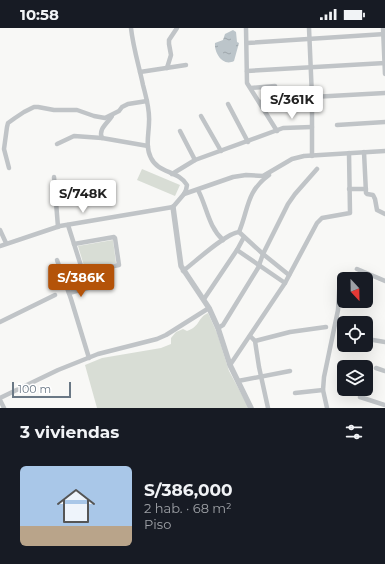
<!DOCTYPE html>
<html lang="es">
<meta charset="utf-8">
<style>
body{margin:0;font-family:Montserrat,sans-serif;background:#242831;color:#f1f3f6;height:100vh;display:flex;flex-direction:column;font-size:15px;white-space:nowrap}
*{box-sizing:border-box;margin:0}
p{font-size:13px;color:#9ea1a6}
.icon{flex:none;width:22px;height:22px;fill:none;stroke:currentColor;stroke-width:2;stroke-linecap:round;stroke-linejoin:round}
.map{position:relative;height:380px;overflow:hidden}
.panel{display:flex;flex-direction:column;background:#171b24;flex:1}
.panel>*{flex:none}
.needle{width:26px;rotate:158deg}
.controls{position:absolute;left:337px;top:244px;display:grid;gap:8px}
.controls a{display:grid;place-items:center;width:36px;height:36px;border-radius:6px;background:#171b24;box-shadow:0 4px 16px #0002;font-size:20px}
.scale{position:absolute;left:12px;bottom:10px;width:59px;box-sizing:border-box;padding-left:4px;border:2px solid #6a7885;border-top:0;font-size:11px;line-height:14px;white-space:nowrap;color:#6a7885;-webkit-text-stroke:3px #fff;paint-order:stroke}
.price{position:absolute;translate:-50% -34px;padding:0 9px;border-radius:4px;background:#fff;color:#222;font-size:13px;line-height:26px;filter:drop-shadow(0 1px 2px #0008)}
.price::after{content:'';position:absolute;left:50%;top:24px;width:12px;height:9px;margin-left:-6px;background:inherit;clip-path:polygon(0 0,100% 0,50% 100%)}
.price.active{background:#b45309;color:#fff}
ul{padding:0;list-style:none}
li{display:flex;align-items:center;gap:12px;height:100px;padding:0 20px}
li span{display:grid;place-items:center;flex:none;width:112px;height:80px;border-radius:6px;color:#555}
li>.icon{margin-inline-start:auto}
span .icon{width:48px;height:48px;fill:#fffc;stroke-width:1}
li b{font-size:17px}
h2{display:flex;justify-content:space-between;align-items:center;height:48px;padding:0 20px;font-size:17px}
.status{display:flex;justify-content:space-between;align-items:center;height:28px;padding:0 20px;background:#171b24;direction:ltr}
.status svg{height:11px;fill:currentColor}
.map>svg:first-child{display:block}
</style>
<div class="status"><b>10:58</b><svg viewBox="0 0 49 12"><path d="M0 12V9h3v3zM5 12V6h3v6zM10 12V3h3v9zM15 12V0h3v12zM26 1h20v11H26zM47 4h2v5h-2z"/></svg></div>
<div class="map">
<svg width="385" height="380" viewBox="0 0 385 380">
<defs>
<pattern id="water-ripples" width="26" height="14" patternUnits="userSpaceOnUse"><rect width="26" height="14" fill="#bcc5ca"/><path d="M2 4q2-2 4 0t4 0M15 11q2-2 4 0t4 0" fill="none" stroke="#9da5aa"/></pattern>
</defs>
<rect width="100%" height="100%" fill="#f8f8f6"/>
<!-- green -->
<g fill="#d8ddd5">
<polygon points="142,141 180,157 175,168 137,152"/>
<polygon points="113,212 116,235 85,241 78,218"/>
<path d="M 208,285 L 217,305 L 229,343 L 249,380 L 97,380 L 85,337 L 102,330 L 161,320 L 171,316 L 171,310 L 176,304 L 183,301 L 187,303 C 201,298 197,290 208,285 Z"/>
</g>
<!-- water -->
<path fill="url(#water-ripples)" d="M 233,2 L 236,4 L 237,14 L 239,15 L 234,33 C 223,39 214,25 215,15 L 223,12 L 225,6 Z"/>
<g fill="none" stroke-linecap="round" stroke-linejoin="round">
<!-- minor -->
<g stroke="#c0c4c7" stroke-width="4.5">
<polyline points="246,0 247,55 277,103"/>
<polyline points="309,0 312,69 312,128"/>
<polyline points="383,0 385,46"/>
<polyline points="247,15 385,6"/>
<polyline points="167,40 171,27 169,16 169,12 177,0"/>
<polyline points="247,43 385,35"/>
<polyline points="140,44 186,37"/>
<polyline points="251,60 275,58"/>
<polyline points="260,74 312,69 385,65"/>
<polyline points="228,76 248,114"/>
<polyline points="201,88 221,123"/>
<polyline points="337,97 385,94"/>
<polyline points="180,103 195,132"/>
<path d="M 102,110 C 98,101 107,96 112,88"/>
<polyline points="57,116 74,108 102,110 148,118"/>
<polyline points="364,124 366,165 367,166 373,167 375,171 377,182 385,186"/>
<polyline points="9,140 4,121 7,99 8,95 15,90 24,84 34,79 38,79 54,82 77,82 94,88 105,90 119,83 122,79 128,76 147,73"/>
<polyline points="172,146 195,132 283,100 312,99"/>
<polyline points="54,149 58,199"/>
<polyline points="349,161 366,161"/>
<path d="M 198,162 C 207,179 208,198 223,212"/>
<polyline points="184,166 233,149 246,147 263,148 292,131 304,128 385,123"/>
<polyline points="68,197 88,260 69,265"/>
<polyline points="0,202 6,215"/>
<path d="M 239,204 C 249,180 246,164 269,147"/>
<polyline points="74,216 114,209 115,210 119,237 83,244"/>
<path d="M 0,218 L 60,198 L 173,179 L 184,166 L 186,162 L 187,157 C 179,143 158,145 151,130 C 145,119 149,105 149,94 C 150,81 146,69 143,57 C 139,38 133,19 131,0"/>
<polyline points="237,222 285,255"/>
<polyline points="57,232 71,271 89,330"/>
<polyline points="357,241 385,253"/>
<path d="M 183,243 C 195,234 226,205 239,204 L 263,226 L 289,247"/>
<polyline points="204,271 237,222 244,209"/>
<polyline points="0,294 55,267"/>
<polyline points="218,300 223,297 258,240 263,226 288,176 295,166 317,141"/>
<polyline points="250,308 255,313 259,339 268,380"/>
<polyline points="367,311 385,314"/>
<polyline points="255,313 290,304 326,299"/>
<polyline points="230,337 285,255 317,195 322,190 350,185 349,125"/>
<polyline points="376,340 385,343"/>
<polyline points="238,353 290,343"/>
<polyline points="295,365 323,362"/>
<polyline points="360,369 385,377"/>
<polyline points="0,370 58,342 98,326 157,311 166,307 209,280"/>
<polyline points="0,372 4,380"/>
<polyline points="327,380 323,362 324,349 338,282 340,248"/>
</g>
<!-- tertiary -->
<polyline stroke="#c0c4c7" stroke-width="5.5" points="173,179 181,238 209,280 218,300 230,337 251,380"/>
</g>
</svg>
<div class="controls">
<a><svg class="needle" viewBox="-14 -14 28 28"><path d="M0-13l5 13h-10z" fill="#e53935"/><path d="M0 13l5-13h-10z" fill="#9ea1a6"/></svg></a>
<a><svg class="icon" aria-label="locate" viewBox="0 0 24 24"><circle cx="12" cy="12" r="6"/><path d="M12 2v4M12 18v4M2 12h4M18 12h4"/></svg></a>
<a><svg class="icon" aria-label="layers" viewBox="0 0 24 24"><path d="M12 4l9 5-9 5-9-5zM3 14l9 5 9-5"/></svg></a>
</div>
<div class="scale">100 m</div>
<b class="price" style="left:292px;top:92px">S/361K</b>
<b class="price" style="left:83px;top:186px">S/748K</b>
<b class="price active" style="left:81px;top:270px">S/386K</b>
</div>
<section class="panel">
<h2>3 viviendas<svg class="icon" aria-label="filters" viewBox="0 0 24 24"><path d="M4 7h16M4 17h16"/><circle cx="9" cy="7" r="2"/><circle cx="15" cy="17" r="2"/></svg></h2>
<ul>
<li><span style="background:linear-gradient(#a9c7e8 75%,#b9a48a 0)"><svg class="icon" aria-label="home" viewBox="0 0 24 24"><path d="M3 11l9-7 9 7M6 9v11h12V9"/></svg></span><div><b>S/386,000</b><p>2 hab. · 68 m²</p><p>Piso</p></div></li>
</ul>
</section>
